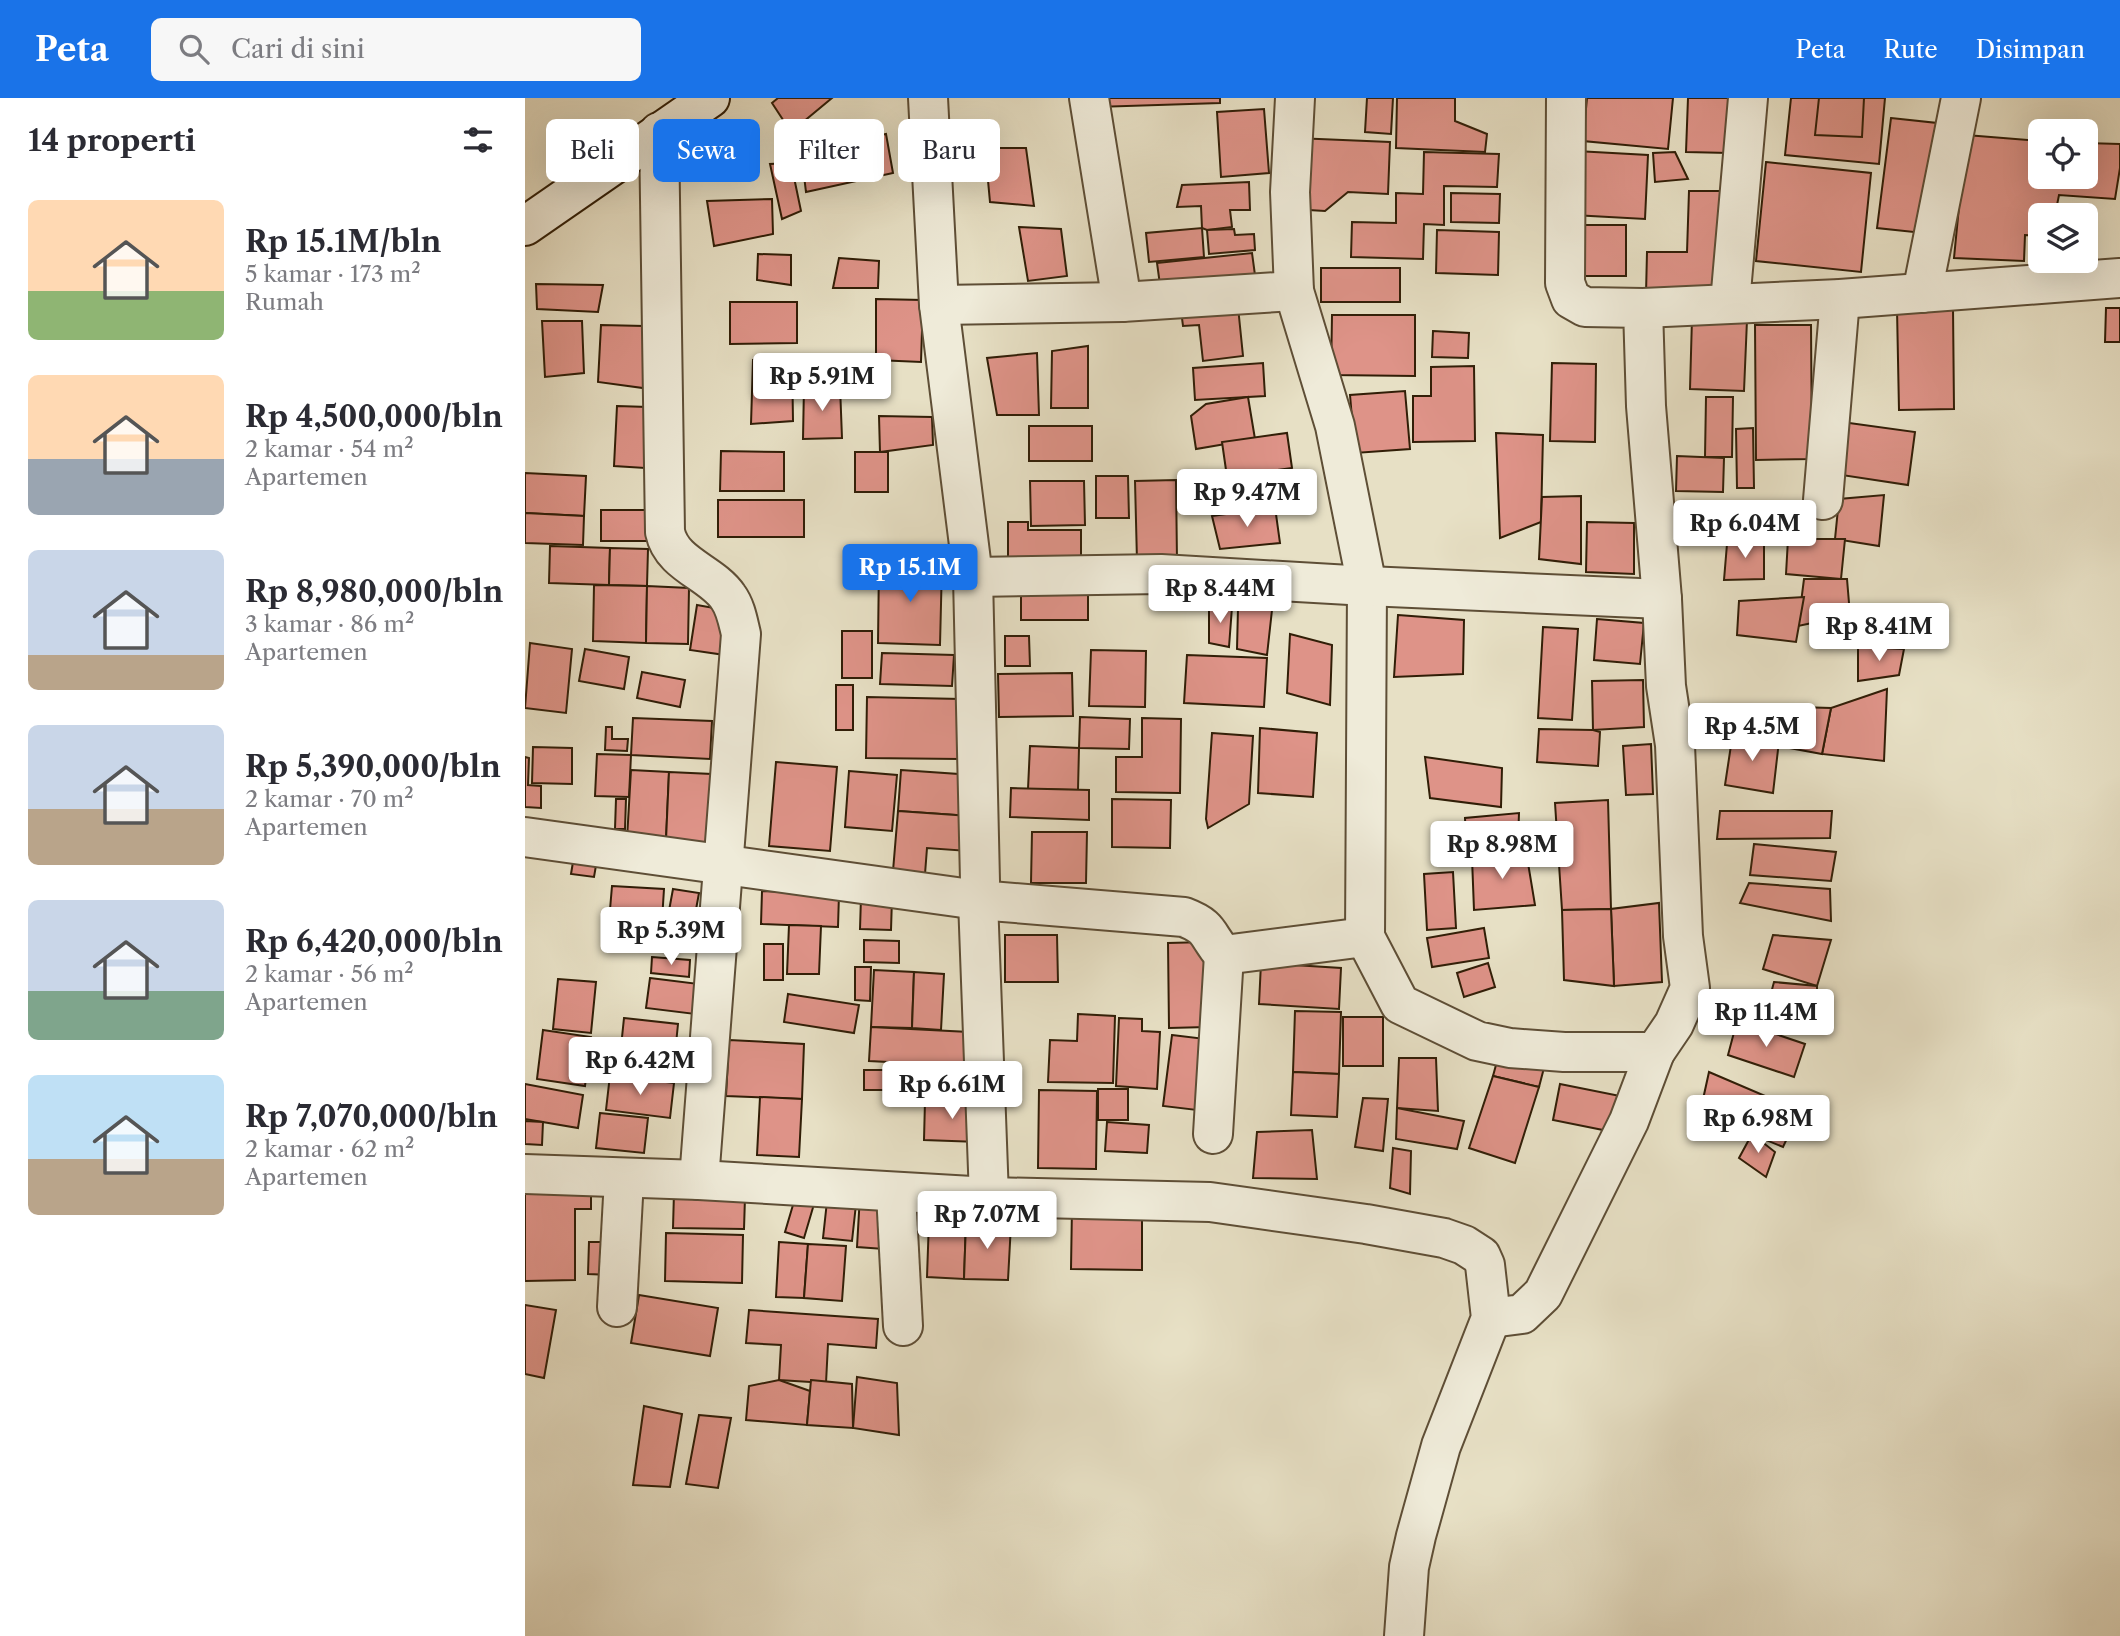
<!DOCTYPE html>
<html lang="id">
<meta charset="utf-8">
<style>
body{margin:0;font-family:"Libre Caslon Text",serif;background:#f7f7f7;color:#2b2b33;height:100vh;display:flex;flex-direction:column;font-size:26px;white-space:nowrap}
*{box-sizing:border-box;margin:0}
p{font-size:23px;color:#7c7c81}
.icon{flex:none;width:38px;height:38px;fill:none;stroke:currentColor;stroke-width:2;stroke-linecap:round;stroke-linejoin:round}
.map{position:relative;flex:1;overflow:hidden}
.sheet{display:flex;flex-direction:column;background:#fff;width:525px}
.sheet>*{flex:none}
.banner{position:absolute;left:21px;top:21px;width:665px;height:63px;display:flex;gap:14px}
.fabs{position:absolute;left:1503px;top:21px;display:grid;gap:14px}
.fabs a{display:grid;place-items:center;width:70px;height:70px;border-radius:10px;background:#fff;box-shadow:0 7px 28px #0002;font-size:35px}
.price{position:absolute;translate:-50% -60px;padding:0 16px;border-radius:7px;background:#fff;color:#222;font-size:23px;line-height:46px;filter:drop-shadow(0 2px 4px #0008)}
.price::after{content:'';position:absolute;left:50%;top:42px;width:21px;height:16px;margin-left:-10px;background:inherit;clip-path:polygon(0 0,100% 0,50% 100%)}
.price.selected{background:#1a73e8;color:#fff}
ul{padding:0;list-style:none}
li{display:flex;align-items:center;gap:21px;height:175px;padding:0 28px}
li span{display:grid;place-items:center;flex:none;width:196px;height:140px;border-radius:10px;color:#555}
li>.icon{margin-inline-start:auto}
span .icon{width:84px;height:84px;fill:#fffc;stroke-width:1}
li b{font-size:30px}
h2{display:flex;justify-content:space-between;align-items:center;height:84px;padding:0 28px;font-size:30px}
.chip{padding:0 24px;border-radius:10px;background:#fff;box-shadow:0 7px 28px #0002;font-size:24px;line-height:63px}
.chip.selected{background:#1a73e8;color:#fff}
header{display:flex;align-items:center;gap:42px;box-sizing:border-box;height:98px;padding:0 35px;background:#1a73e8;color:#fff}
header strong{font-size:33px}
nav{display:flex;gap:38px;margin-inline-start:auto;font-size:24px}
.search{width:490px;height:63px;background:#f7f7f7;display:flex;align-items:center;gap:18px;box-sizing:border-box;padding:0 24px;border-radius:10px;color:#7c7c81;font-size:26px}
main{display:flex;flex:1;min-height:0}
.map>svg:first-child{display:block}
</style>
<header>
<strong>Peta</strong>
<div class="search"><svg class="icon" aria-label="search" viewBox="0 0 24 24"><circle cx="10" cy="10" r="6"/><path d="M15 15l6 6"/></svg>Cari di sini</div>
<nav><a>Peta</a><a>Rute</a><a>Disimpan</a></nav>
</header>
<main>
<section class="sheet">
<h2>14 properti<svg class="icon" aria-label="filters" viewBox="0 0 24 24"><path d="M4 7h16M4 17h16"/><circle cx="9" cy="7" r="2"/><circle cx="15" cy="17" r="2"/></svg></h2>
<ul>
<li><span style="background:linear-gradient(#ffd9b3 65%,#8fb573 0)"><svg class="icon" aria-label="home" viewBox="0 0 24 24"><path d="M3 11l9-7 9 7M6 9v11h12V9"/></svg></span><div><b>Rp 15.1M/bln</b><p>5 kamar · 173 m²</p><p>Rumah</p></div></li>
<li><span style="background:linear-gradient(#ffd9b3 60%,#9aa5b1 0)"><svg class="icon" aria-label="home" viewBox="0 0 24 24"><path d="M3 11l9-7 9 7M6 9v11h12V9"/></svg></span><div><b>Rp 4,500,000/bln</b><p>2 kamar · 54 m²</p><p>Apartemen</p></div></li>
<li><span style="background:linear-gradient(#c9d6e8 75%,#b9a48a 0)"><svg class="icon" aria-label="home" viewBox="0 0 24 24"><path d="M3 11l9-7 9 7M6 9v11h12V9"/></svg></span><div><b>Rp 8,980,000/bln</b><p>3 kamar · 86 m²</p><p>Apartemen</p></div></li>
<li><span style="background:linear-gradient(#c9d6e8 60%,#b9a48a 0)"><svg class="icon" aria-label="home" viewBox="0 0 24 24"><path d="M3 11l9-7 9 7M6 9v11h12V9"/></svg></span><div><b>Rp 5,390,000/bln</b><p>2 kamar · 70 m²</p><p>Apartemen</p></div></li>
<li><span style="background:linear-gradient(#c9d6e8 65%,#7fa58c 0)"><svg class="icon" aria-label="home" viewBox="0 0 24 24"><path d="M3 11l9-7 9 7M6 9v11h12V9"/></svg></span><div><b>Rp 6,420,000/bln</b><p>2 kamar · 56 m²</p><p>Apartemen</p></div></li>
<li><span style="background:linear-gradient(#bfe0f5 60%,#b9a48a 0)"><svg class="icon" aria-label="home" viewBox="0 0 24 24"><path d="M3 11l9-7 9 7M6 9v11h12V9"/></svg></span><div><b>Rp 7,070,000/bln</b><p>2 kamar · 62 m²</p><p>Apartemen</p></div></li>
</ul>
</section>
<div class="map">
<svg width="1595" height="1538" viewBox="0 0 1595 1538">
<rect width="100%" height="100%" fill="#e7e0c5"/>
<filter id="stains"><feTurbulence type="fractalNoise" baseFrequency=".00286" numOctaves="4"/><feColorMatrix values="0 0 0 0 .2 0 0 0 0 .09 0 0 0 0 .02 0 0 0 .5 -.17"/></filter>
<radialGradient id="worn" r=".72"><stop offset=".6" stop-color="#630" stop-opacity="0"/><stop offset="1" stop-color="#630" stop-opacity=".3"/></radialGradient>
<!-- building -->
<g fill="#de9388" stroke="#311e07" stroke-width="2">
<polygon points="253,0 307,0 266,34 247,5"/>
<polygon points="571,0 695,0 695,5 571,9"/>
<polygon points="842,0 868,0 866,36 840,34"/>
<polygon points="872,0 930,0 930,23 962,36 960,54 871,50"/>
<polygon points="1062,0 1148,0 1143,51 1058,43"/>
<polygon points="1163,0 1206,0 1204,55 1161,54"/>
<polygon points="1266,0 1360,0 1354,66 1260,57"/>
<polygon points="1294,0 1339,0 1337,39 1290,37"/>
<polygon points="739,11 744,75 696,79 692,14"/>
<polygon points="1366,20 1412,25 1398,135 1352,130"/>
<polygon points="361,36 368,75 281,94 276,53"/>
<polygon points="1441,37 1516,43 1516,79 1561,79 1561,45 1595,46 1595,70 1590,101 1534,97 1530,117 1516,117 1516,138 1500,137 1499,163 1429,160"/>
<polygon points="770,40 865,44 863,96 823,94 800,113 767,111"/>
<polygon points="460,50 501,50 509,108 465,104"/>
<polygon points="1051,53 1123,57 1120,121 1048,117"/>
<polygon points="899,54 974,56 972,89 919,88 919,127 899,126 898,161 826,159 827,124 871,125 871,95 898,96"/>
<polygon points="1150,54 1163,81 1130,84 1128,55"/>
<polygon points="1241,64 1346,75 1336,174 1231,163"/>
<polygon points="266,65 276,113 257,121 245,66"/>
<polygon points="724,84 725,112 705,112 707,129 682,132 677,130 676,108 652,109 657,87"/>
<polygon points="1164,93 1198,93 1197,197 1121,196 1122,154 1162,154"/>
<polygon points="926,95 975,96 974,125 926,124"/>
<polygon points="247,101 248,136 189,148 182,103"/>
<rect x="1042" y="127" width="59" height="51"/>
<polygon points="494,129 536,131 542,178 503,183"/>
<polygon points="677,130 679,159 624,164 621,135"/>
<polygon points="709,131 710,137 729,136 730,152 684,156 682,132"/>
<polygon points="912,132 974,134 973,177 911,175"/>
<polygon points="727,155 730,177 635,187 632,165"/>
<polygon points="233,156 266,157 266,187 232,182"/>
<polygon points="314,160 354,163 353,190 308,190"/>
<rect x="796" y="170" width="79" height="34"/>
<polygon points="11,186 78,187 73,214 12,211"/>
<polygon points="712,199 718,258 678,263 674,227 658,228 655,205"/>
<polygon points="351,201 398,202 396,264 351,262"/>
<polygon points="205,204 272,204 272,245 205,246"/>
<polygon points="1428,210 1429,311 1374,312 1372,211"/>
<polygon points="1581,210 1595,210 1595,244 1580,244"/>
<polygon points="807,217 890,217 890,278 806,277"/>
<polygon points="1167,220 1222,222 1219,293 1165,291"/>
<polygon points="17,223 57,223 59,275 20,279"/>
<polygon points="76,227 119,228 118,290 73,284"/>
<polygon points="1230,227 1286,227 1287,361 1231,362"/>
<polygon points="908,233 944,235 943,260 907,259"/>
<polygon points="563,248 563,310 526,310 527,253"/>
<polygon points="512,255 514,317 472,317 462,260"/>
<polygon points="267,258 268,323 226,326 228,262"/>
<polygon points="738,265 740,298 670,302 668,270"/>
<polygon points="1027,265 1071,266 1070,344 1025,343"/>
<polygon points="949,268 950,343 888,344 888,298 906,298 906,269"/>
<polygon points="279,288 315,288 317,340 278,341"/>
<polygon points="880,293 885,351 830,355 825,297"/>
<polygon points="723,299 730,341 671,351 666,318 681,306"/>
<polygon points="1181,299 1208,299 1207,359 1180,359"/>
<polygon points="92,308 123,309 120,370 89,368"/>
<polygon points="354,318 407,319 408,347 355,354"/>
<polygon points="1317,324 1390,334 1383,387 1310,376"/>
<rect x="504" y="328" width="63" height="35"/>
<polygon points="1228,330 1229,390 1212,390 1211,331"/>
<polygon points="762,335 767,370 702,379 697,344"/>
<polygon points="971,335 1018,337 1016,424 975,440"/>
<polygon points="196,353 259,354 259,393 195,393"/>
<rect x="330" y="354" width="33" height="40"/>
<polygon points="1152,358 1199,360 1198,394 1151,393"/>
<polygon points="0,375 61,378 59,418 0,415"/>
<polygon points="571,378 603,378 604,420 571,420"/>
<polygon points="651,382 652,463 612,463 610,383"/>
<polygon points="505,383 559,383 560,427 506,428"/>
<polygon points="1359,397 1354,448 1310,441 1314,401"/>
<polygon points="1056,398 1056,466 1014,461 1017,399"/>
<rect x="193" y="402" width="86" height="37"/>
<polygon points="750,409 755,445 695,451 687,418"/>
<polygon points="1169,410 1248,411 1246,440 1168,439"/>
<rect x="76" y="412" width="58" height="31"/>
<polygon points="0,415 59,418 58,447 0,445"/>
<polygon points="483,424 503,424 503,432 556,432 556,459 483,459"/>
<polygon points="1062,424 1109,425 1109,476 1061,474"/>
<polygon points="1239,440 1239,481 1199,482 1202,446"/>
<polygon points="1263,441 1320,441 1316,481 1261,476"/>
<polygon points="25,448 85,450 84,487 24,485"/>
<polygon points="85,450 123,451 122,488 84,487"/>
<polygon points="354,465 417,466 415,547 353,545"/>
<polygon points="1279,481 1322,481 1325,517 1273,528"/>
<polygon points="69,487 122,488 121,545 68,543"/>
<polygon points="122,488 164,490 163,546 121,545"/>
<rect x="496" y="494" width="67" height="28"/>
<polygon points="1279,499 1271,544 1212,537 1214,503"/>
<polygon points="172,507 206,513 200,557 165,552"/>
<polygon points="684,507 707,509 704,549 684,545"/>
<polygon points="713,510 747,512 742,557 712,551"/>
<polygon points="873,517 939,522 938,576 869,579"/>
<polygon points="1072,521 1119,525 1115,566 1069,562"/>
<polygon points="1018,529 1053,531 1047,622 1013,620"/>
<rect x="317" y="533" width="30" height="47"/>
<polygon points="765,536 807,547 805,607 762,595"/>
<polygon points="480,538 504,538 505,568 480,568"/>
<polygon points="5,545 47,551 41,615 0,610"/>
<polygon points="1333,549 1379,551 1374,577 1333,583"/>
<polygon points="60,551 104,559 99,591 54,583"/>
<polygon points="566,552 621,553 620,609 564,608"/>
<polygon points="357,555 429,557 427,588 355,586"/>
<polygon points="662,557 742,560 739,609 659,605"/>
<polygon points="117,574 160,582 155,609 112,600"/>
<polygon points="547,575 548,618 474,619 473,576"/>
<polygon points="1118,582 1119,629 1068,632 1067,583"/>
<rect x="311" y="587" width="17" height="45"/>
<polygon points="1362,591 1359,663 1297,656 1306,610"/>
<polygon points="342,599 436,601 435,661 341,660"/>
<polygon points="1271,609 1306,610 1297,656 1264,650"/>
<polygon points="555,619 605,621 604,651 554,650"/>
<polygon points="108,620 187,623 185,661 106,657"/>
<polygon points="617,620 656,621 655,695 591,694 591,659 617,659"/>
<polygon points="81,629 87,629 87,641 103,641 102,653 80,652"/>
<polygon points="735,630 792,635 788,699 733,695"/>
<polygon points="1014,631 1068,632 1075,634 1073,668 1012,664"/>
<polygon points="1208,634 1254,643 1248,695 1200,687"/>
<polygon points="687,635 728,638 724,706 683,730 681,721"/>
<polygon points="1126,646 1128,696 1101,697 1098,648"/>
<polygon points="505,648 554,650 553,692 503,691"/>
<polygon points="8,649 47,650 47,686 7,685"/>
<polygon points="72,656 106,657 104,699 70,698"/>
<polygon points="0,659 4,660 3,687 16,688 16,710 0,709"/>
<polygon points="900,659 977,670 976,709 905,700"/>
<polygon points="251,664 312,669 305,753 244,748"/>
<polygon points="106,672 144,674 141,742 102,741"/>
<polygon points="376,672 448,677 445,718 373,713"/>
<polygon points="324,673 372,677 367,733 320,729"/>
<polygon points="144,674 187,676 184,745 141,742"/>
<polygon points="486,690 564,692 564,722 485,719"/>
<polygon points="91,701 101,701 100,731 90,731"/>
<polygon points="587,701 646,702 645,750 587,749"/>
<polygon points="1083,702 1086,811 1037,812 1030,705"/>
<polygon points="373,713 445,718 443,753 402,750 400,776 368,773"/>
<polygon points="1195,713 1307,713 1305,740 1192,741"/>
<polygon points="994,715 993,745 941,744 940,720"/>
<polygon points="507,734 562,734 561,785 506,785"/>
<polygon points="1229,746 1311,754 1306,783 1225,777"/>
<polygon points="50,752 73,756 69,779 46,776"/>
<polygon points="1001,753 1010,807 949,812 947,760"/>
<polygon points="928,774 931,830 902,832 899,776"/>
<polygon points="1224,785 1305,791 1306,823 1215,805"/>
<polygon points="87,788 139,791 136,838 83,835"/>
<polygon points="148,791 174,795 164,850 138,845"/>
<polygon points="237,793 314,796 313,829 236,826"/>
<polygon points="336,799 367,800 366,832 335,831"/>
<polygon points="1134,805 1137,884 1089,888 1086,811"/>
<polygon points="1086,811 1089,888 1039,882 1037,812"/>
<polygon points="264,827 296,828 294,876 262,876"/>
<polygon points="959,830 964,860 907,869 902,840"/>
<polygon points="480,837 532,837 533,884 480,884"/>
<polygon points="1248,837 1306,842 1292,888 1238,871"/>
<polygon points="339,842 374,843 374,865 339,864"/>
<polygon points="681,844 682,929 644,930 643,845"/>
<rect x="239" y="846" width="19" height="36"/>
<polygon points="127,859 165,862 164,879 126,875"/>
<polygon points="736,865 816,870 814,911 734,906"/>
<polygon points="963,865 970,889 939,899 932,875"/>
<polygon points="330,869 346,869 345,903 330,902"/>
<polygon points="349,872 389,874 387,930 346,929"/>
<polygon points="389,874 419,876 416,932 387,930"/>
<polygon points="125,880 182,887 178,917 121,910"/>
<polygon points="33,881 71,884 66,935 28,931"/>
<polygon points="1249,884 1292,888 1292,927 1241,914"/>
<polygon points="263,896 334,907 329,935 259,924"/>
<polygon points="770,913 816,914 814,976 768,974"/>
<polygon points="553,916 590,918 588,985 523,984 525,942 552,943"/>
<rect x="818" y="919" width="40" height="49"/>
<polygon points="99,920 153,926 150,956 96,949"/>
<polygon points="594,920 617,921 617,933 635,934 632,991 591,988"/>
<polygon points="1212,923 1280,946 1269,979 1203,957"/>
<polygon points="346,929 444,934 442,968 344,963"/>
<polygon points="18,932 66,939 60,988 12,981"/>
<polygon points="647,937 689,942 680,1013 638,1008"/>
<polygon points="204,942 279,946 277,1001 201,998"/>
<polygon points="974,956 1020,966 1014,989 968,978"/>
<polygon points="874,960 911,960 913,1013 872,1010"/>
<rect x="339" y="972" width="112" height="20"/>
<polygon points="768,974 814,976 812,1019 766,1017"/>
<polygon points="1184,974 1275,1013 1258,1049 1175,1015"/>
<polygon points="85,977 149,985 145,1020 81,1012"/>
<polygon points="968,978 1014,989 990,1065 944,1050"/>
<polygon points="0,986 58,997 53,1030 0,1021"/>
<polygon points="1035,986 1100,999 1093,1035 1028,1022"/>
<rect x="573" y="991" width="30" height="31"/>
<polygon points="514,992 572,993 571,1071 513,1070"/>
<polygon points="235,999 277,1001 274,1059 232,1057"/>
<polygon points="838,1000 863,1001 858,1053 830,1049"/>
<polygon points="400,1003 456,1005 454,1044 399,1042"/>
<polygon points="872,1010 939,1023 932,1051 871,1041"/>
<polygon points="75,1015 123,1020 119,1055 71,1050"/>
<polygon points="0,1023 18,1024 17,1047 0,1046"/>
<polygon points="582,1024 624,1027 622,1055 580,1053"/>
<polygon points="787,1032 792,1081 728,1080 732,1034"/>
<polygon points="1227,1036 1250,1054 1241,1079 1214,1060"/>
<polygon points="868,1050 886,1053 885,1096 865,1090"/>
<polygon points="66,1085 66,1111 50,1111 50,1182 0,1183 0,1086"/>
<polygon points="273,1090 292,1096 279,1140 260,1134"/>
<polygon points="149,1094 220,1099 219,1131 148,1130"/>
<polygon points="303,1094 332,1097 327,1143 298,1140"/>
<polygon points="335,1097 369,1099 359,1151 332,1149"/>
<polygon points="547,1108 617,1108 617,1172 546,1171"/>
<polygon points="404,1122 441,1124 439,1181 402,1179"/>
<polygon points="441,1124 486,1126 483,1182 439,1181"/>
<polygon points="141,1135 218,1137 217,1185 140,1183"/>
<polygon points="64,1144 87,1144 86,1177 63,1176"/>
<polygon points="254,1144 283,1146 279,1200 251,1199"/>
<polygon points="283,1146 321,1148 317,1203 279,1200"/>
<polygon points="114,1197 193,1210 185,1258 106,1245"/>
<polygon points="0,1207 31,1212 19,1280 0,1276"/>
<polygon points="224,1212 353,1221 351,1250 303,1246 301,1285 254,1282 256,1247 221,1245"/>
<polygon points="332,1279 372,1285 374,1337 328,1330"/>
<polygon points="254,1282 285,1293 282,1327 221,1322 224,1288"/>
<polygon points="286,1282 327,1286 328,1330 282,1327"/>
<polygon points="119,1308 157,1316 145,1389 108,1387"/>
<polygon points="174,1317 206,1320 193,1390 161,1386"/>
</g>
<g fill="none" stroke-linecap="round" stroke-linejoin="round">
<defs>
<g id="street">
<polyline points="403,0 414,207 448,479 455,783 453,802 464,1099"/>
<polyline points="564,0 597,204"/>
<polyline points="770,0 765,94 769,193 810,328 842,488 840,839 875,906 952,943 985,950 1039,954 1130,954 1149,926 1165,890 1158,838 1150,647 1141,588 1137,501 1121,308 1118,210 1060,209 1046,201 1040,185 1041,0"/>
<path d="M 134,34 L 140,434 C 147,467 186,474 203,499 C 211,510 213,524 216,536 L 174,1082"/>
<polyline points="1397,195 1436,0"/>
<polyline points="1205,205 1223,0"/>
<polyline points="414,207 597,204 769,193"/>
<polyline points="1118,210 1315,201 1595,180"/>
<polyline points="1298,402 1315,201"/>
<polyline points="448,479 636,476 842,488 1137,501"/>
<path d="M 0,739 L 453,802 L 659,819 C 688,830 681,838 699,857 L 840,839"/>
<polyline points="688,1036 699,857"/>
<polyline points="0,1076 174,1082 464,1099 685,1104 841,1126 919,1140 939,1147 956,1158 960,1167 966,1220 916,1348 891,1438 884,1469 879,1538"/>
<polyline points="371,1095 378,1228"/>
<polyline points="92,1209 99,1081"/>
<polyline points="966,1220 997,1216 1018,1196 1104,1023 1130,954"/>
</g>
<polyline id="secondary" points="0,128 185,0"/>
</defs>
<!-- street casing -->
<use href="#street" stroke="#5e4e36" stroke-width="42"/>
<!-- secondary casing -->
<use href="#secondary" stroke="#311e07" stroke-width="42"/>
<!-- street -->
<use href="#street" stroke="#efebd9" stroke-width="38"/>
<!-- secondary -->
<use href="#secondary" stroke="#efebd9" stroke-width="38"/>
</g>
<rect width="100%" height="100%" filter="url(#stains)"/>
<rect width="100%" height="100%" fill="url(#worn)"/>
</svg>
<div class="fabs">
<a><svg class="icon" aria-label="locate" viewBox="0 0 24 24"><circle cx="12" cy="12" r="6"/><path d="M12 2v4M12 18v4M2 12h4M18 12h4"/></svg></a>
<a><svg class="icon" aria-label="layers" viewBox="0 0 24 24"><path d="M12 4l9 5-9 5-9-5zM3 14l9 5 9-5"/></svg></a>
</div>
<b class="price" style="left:297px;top:315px">Rp 5.91M</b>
<b class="price" style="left:722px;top:431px">Rp 9.47M</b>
<b class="price" style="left:1220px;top:462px">Rp 6.04M</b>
<b class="price selected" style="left:385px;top:506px">Rp 15.1M</b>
<b class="price" style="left:695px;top:527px">Rp 8.44M</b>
<b class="price" style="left:1354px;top:565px">Rp 8.41M</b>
<b class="price" style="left:1227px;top:665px">Rp 4.5M</b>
<b class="price" style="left:977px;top:783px">Rp 8.98M</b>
<b class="price" style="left:146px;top:869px">Rp 5.39M</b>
<b class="price" style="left:1241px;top:951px">Rp 11.4M</b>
<b class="price" style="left:115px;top:999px">Rp 6.42M</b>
<b class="price" style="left:427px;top:1023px">Rp 6.61M</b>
<b class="price" style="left:1233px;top:1057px">Rp 6.98M</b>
<b class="price" style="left:462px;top:1153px">Rp 7.07M</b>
<div class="banner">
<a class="chip">Beli</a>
<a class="chip selected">Sewa</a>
<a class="chip">Filter</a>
<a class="chip">Baru</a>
</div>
</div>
</main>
